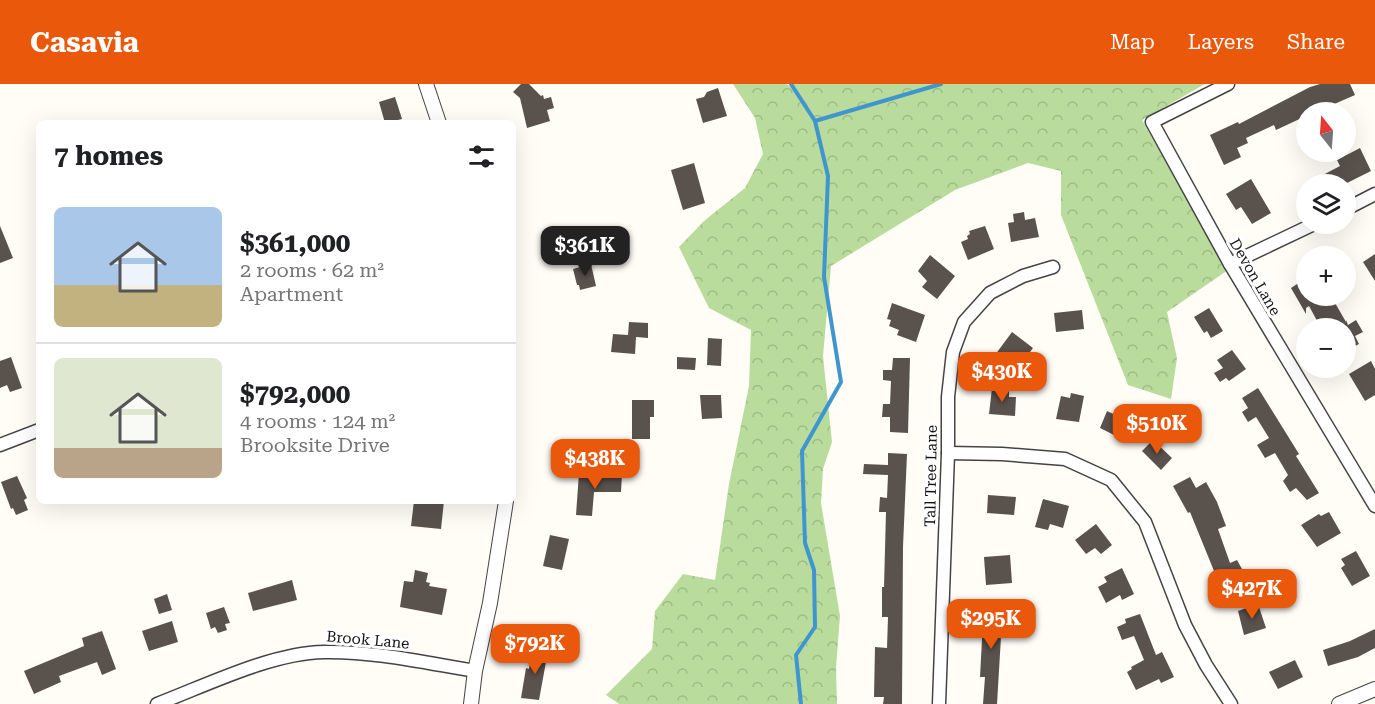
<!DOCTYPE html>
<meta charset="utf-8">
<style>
body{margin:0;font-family:"Roboto Serif",serif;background:#f6f6f6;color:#202124;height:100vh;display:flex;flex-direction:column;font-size:22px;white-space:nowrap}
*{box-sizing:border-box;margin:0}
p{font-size:20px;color:#757577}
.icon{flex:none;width:33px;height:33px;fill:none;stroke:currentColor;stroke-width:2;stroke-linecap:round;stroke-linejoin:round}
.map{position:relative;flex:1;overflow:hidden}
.drawer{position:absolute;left:36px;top:36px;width:480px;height:384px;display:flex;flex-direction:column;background:#fff;border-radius:9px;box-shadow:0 6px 24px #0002}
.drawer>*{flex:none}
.needle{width:39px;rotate:343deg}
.fabs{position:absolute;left:1296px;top:18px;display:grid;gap:12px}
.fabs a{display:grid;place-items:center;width:60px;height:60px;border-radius:50%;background:#fff;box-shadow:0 6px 24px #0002;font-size:30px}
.price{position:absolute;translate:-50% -51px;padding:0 14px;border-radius:12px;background:#ea580c;color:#fff;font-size:20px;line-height:39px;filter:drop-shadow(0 2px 3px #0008)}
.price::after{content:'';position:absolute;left:50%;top:36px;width:18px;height:14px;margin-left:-9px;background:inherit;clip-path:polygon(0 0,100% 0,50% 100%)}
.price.active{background:#222;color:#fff}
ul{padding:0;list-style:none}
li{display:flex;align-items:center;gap:18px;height:150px;padding:0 18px}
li+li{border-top:2px solid #e0e0e0}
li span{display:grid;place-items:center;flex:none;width:168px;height:120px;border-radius:9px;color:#555}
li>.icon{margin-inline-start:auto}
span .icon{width:72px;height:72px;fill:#fffc;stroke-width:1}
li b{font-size:26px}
h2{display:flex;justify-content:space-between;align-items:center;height:72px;padding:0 18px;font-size:26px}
header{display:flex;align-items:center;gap:36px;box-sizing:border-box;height:84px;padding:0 30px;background:#ea580c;color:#fff}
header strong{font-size:28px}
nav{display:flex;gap:33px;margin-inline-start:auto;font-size:21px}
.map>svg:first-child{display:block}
</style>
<header>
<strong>Casavia</strong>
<nav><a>Map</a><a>Layers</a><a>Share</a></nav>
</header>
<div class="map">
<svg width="1375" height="620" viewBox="0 0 1375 620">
<defs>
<pattern id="forest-crowns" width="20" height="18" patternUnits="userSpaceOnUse" patternTransform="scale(1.5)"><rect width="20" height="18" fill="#b9dc9c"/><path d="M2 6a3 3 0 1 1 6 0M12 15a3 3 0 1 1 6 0" fill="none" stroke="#9ebc85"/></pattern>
</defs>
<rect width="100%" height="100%" fill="#fffdf5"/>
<!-- forest -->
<polygon fill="url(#forest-crowns)" points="733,0 786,0 792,3 792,0 1205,0 1142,36 1228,186 1167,228 1177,274 1171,315 1128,301 1061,131 1061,87 1028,79 955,106 831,182 823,272 832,358 823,385 821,419 840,532 836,584 837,620 619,620 606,611 652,565 655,527 683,490 715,496 729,400 749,302 751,246 709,224 679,163 704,137 745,104 763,70 755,34"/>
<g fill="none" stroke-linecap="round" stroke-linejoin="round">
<!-- stream -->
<g stroke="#3f96cf" stroke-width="4">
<polyline points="791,0 815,37 941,0"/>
<polyline points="801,620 796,571 815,543 814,486 805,459 802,367 841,298 824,193 828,92 815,37"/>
</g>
</g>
<!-- building -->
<g fill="#5a524d">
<polygon points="521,0 529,0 541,12 543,11 544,15 551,13 554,24 547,26 550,37 527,44 520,14 513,8"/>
<polygon points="1320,0 1350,0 1355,11 1316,28 1306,28 1306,32 1276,46 1274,41 1246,54 1248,59 1237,64 1241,73 1224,81 1210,51 1238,38 1239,40 1310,3"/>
<polygon points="718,4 727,32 703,39 696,15 704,13 707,8"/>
<polygon points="395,13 402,35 385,39 379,18"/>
<polygon points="1360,64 1371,87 1345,100 1325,100 1321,92 1340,82 1337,76"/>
<polygon points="694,79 705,119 683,126 671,86"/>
<polygon points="1251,95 1271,129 1252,140 1241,123 1236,126 1226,110"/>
<polygon points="1024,128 1025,136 1035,134 1039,153 1011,158 1008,139 1014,138 1013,130"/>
<polygon points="0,142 13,174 0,179"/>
<polygon points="985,142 994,165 968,176 961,158 968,155 967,152 970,150 969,147"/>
<polygon points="1375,170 1375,197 1363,178"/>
<polygon points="930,171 955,192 937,215 922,203 927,197 918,187"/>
<polygon points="591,180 596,202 580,206 579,201 577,201 573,185"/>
<polygon points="1306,194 1306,212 1331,212 1346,238 1346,236 1348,241 1356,236 1363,248 1355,252 1359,260 1346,267 1346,244 1321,244 1309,222 1306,224 1306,230 1291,204"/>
<polygon points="892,219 925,231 916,258 897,251 899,246 889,242 891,236 887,235"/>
<polygon points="1209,224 1223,247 1211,254 1207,247 1204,249 1194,233"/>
<polygon points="1082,226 1084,245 1056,248 1054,229"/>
<polygon points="629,238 648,239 648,254 636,253 635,270 611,268 613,250 628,251"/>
<polygon points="1012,248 1033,264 1019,283 1011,276 1010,282 995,271"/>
<polygon points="708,254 722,255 721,282 707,281"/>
<polygon points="1232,266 1246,285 1229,297 1226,294 1220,298 1214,289 1223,284 1217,276"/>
<polygon points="11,273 22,304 10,308 7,301 0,304 0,277"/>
<polygon points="677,273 696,274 695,286 677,285"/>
<polygon points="893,274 910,274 908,349 890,348 890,333 882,333 883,320 890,320 891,297 883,296 883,286 892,286"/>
<polygon points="1371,277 1375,285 1375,311 1365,317 1349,290"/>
<polygon points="992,304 1009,305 1009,313 1016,313 1015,332 989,330"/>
<polygon points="1258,304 1299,370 1296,372 1319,409 1307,416 1296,404 1290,408 1283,397 1288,391 1275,369 1265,374 1257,361 1269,354 1256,333 1248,338 1242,328 1248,324 1242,314"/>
<polygon points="1071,309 1084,312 1079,338 1056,335 1061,312 1070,314"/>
<polygon points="700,311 721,311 722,334 702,335"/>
<polygon points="632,316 654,316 654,333 650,333 650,355 632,355"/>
<polygon points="1107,327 1122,334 1123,330 1133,335 1124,356 1100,344"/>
<polygon points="1153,356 1172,374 1161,386 1142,367"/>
<polygon points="888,369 907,370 903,463 902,620 883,620 884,613 874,613 875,563 887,564 888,533 882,533 882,503 884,503 886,428 879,428 880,413 887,414 888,391 863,390 864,380 888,381"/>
<polygon points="579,389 622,390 621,408 594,408 592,432 576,431"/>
<polygon points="17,392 27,414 24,416 28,426 16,431 13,424 11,425 1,398"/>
<polygon points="1190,393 1196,404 1206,398 1217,418 1226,442 1218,445 1230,479 1237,476 1242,485 1234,489 1239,502 1223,509 1190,428 1188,429 1173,402"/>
<polygon points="988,411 1016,413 1014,431 987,429"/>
<polygon points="1043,415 1069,422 1063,444 1050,440 1048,446 1035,443"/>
<polygon points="414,417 444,417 441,445 411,442"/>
<polygon points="1329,428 1341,449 1317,463 1301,441 1319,430 1321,432"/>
<polygon points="1096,440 1112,461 1101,470 1095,464 1086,470 1075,456"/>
<polygon points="550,451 569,455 562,486 543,482"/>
<polygon points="1356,467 1370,492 1352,502 1341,484 1345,481 1341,475"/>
<polygon points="1010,471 1012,499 986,501 984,473"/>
<polygon points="1122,484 1134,510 1122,516 1120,511 1106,519 1098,503 1107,498 1104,493"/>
<polygon points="415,486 428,489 426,498 430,499 429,502 447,505 442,531 400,523 404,497 413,498"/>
<polygon points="292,496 297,516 253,527 248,509"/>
<polygon points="167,510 172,526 159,530 154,515"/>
<polygon points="984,518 1003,519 997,620 983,620 985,593 980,593"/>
<polygon points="1258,520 1266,544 1244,551 1238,527"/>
<polygon points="224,523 230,539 225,540 227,546 218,549 215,543 211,545 206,529"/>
<polygon points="1140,530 1156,571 1162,568 1174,593 1161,599 1159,595 1136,606 1127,588 1132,585 1131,583 1144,576 1134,552 1122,556 1117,543 1126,539 1125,535"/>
<polygon points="172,537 178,558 149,567 142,547"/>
<polygon points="1375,545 1375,564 1358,573 1328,582 1323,566 1350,557"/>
<polygon points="102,547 116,585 102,591 97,578 59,592 61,598 34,610 24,587 84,562 82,554"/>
<polygon points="532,564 548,567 539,616 521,614 526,584 529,585"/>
<polygon points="1295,576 1303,593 1278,605 1269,588"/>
</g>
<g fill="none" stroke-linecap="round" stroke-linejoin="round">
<defs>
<g id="minor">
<polyline points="1228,0 1152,38 1230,180 1375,422"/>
<polyline points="1346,125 1375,110"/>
<polyline points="1230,180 1314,140"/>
<polyline points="0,361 39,346"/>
<polyline points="948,369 1002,370 1065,375 1111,396 1145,438 1185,541 1206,581 1231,620"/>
<path d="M 157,620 C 207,601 271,569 324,568 C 374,567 426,579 475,587"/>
<polyline points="939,620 948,369 948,313 953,268 964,238 990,209 1023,192 1053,183"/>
</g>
<g id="tertiary">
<polyline points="426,0 439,39"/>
<polyline points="471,620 475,587 490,519 506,417"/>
<polyline points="1339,620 1375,605"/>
</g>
</defs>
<!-- minor casing -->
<use href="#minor" stroke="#444" stroke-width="15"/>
<!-- tertiary casing -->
<use href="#tertiary" stroke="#444" stroke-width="16"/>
<!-- minor -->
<use href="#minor" stroke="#fff" stroke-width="12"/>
<!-- tertiary -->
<use href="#tertiary" stroke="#fff" stroke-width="14"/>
</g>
<g text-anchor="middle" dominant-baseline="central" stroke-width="6" stroke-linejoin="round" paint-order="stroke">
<!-- street labels -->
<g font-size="15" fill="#111" stroke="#fff">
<text transform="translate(1255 193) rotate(60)">Devon Lane</text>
<text transform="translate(931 392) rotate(-89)">Tall Tree Lane</text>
<text transform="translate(368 556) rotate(5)">Brook Lane</text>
</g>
</g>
</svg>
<div class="fabs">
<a><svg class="needle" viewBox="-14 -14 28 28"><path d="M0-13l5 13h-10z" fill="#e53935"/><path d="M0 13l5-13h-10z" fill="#757577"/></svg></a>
<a><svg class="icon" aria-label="layers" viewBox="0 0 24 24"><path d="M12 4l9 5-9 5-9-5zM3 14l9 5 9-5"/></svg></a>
<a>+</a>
<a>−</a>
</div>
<b class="price active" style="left:585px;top:193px">$361K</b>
<b class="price" style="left:1002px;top:319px">$430K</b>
<b class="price" style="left:1157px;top:371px">$510K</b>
<b class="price" style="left:595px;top:406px">$438K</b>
<b class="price" style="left:1252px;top:536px">$427K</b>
<b class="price" style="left:991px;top:566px">$295K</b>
<b class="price" style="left:535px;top:591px">$792K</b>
<section class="drawer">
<h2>7 homes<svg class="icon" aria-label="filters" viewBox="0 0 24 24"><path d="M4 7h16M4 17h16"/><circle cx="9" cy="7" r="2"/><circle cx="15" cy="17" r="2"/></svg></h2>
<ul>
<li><span style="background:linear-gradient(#a9c7e8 65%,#c2b280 0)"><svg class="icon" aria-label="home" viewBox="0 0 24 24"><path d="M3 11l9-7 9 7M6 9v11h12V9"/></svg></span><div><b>$361,000</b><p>2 rooms · 62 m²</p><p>Apartment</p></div></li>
<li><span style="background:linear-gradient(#dfe7d0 75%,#b9a48a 0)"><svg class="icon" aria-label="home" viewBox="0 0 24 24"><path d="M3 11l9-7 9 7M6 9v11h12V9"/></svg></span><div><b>$792,000</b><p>4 rooms · 124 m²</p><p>Brooksite Drive</p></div></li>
</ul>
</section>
</div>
